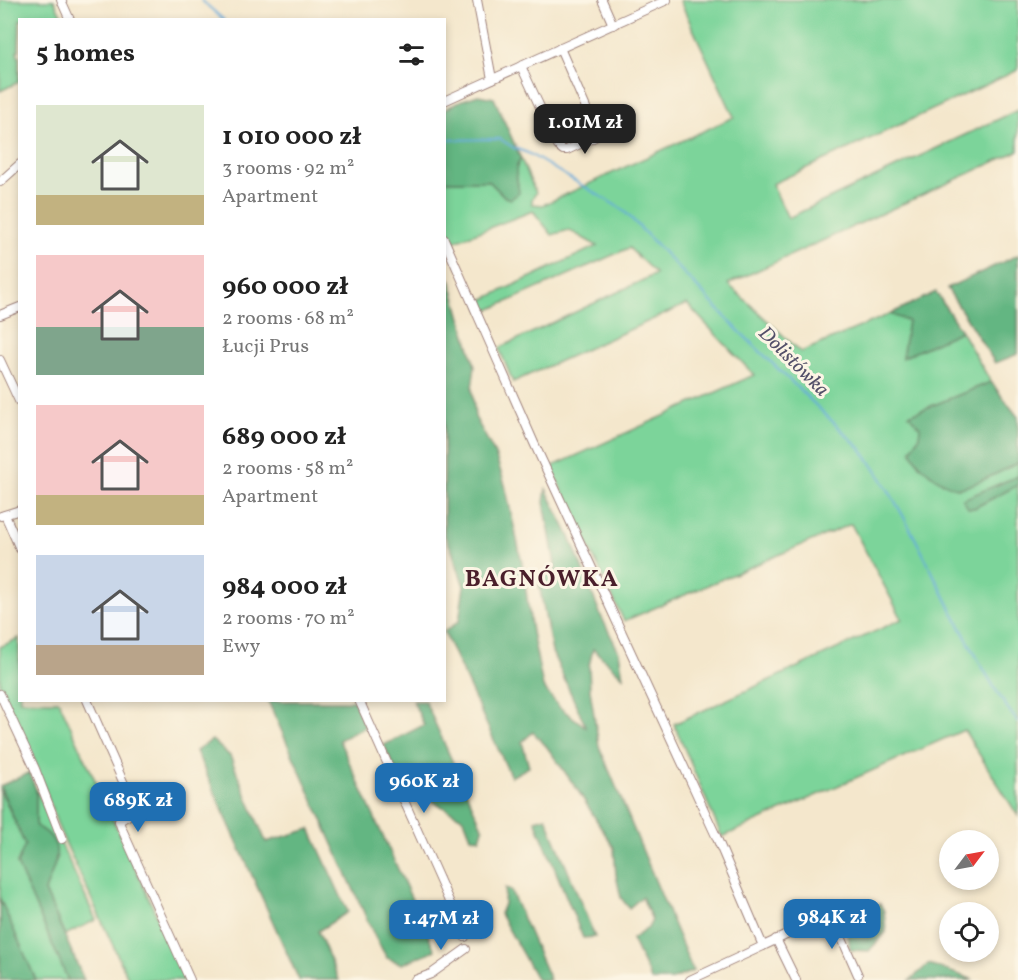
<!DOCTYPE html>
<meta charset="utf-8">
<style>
body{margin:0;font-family:Vollkorn,serif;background:#f6f6f6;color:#222;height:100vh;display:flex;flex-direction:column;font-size:22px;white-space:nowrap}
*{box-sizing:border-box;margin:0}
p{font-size:20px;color:#767676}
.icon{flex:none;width:33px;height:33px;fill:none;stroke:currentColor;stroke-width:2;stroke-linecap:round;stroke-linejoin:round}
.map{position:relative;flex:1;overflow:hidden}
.panel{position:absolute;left:18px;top:18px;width:428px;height:684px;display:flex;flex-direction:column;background:#fff;border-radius:0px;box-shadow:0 3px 9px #0003}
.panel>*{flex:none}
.needle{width:39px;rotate:58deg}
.tools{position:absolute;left:939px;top:830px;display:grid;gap:12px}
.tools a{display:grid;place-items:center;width:60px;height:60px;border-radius:50%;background:#fff;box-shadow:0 3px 9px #0003;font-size:30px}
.price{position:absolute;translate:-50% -51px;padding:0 14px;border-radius:12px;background:#1f6fb2;color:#fff;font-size:20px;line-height:39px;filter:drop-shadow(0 2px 3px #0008)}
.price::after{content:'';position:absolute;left:50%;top:36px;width:18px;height:14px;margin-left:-9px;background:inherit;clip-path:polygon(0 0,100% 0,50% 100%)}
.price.on{background:#222;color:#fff}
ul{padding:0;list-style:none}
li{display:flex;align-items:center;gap:18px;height:150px;padding:0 18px}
li span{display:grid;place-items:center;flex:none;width:168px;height:120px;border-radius:0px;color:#555}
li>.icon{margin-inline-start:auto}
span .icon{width:72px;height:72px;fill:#fffc;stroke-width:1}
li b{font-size:26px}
h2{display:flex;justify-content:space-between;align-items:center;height:72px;padding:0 18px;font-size:26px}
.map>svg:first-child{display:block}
</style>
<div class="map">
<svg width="1018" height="980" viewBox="0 0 1018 980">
<rect width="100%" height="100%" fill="#fcf5e5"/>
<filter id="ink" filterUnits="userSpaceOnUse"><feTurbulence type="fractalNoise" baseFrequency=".0167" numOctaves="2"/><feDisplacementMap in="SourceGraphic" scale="12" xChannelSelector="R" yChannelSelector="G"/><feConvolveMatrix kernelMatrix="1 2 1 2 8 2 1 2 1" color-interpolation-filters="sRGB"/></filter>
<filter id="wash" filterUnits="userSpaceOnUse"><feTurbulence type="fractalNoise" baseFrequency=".008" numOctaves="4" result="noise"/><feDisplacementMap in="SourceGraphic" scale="24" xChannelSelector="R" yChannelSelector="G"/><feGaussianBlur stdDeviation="1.35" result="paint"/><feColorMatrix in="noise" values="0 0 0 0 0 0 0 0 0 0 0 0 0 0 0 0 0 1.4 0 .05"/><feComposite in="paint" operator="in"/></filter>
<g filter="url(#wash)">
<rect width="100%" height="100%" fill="#f4e7cc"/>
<!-- green -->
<g fill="#7bd49a" stroke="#627a62" stroke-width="1.5">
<polygon points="0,0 54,0 63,19 20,20 19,50 17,52 19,57 19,82 0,91"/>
<path d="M 683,0 L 1018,0 L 1018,70 L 772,184 L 788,218 L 1018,110 L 1018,151 L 728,284 L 801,352 L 890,314 L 908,321 L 902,358 L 961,331 L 991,382 L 909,415 L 920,427 L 918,464 L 943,483 L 980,481 L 1018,463 L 1018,476 L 963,500 L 974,508 L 1018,485 L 1018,816 L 964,730 L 722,837 L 674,724 L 902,619 L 851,524 L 624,621 L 551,467 L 754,375 L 687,304 L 513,382 L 499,348 L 656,274 L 629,248 L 482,313 L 478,302 L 597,246 L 569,230 L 552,235 L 533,211 L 450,243 L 444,231 L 444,181 L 489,181 L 505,197 L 518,184 C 515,174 514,168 521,159 L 536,193 L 532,199 L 532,204 L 543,205 L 734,117 L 680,1 Z"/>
<polygon points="19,638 20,700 59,701 186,980 129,980 59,829 36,765 0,688 0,647"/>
<polygon points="0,789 25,845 17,864 68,980 36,980 0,899"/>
<polygon points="36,789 96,920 65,935 45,891 57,858 52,839 36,826"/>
</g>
<!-- forest -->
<g fill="#64b682" stroke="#576a56" stroke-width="1.5">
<path d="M 478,95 L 494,98 L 521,159 C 512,170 518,179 519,193 L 511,199 L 505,197 L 489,181 L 444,181 L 444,110 L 460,101 Z"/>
<polygon points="1018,255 1018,354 995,363 947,288"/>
<polygon points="444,273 450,280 475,366 472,388 475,417 495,454 505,485 522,563 532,632 543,687 559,707 586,727 552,652 538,579 556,570 544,502 546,489 570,537 601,616 619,652 623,677 593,649 589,666 590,690 599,746 693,971 671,980 651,980 632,939 648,928 652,920 642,897 629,908 621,898 616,875 614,848 577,789 547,747 533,732 522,742 529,767 511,777 444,632 459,621 464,586 452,551 444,534"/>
<polygon points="936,292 961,331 902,358 908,321 890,314"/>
<path d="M 991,382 L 1018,417 L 1018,463 C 1005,469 969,489 957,488 C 947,486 939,480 932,475 C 922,468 915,461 911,450 L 919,437 L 920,427 L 909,415 Z"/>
<polygon points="1018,476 1018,485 974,508 968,508 963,499"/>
<polygon points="268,701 354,701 365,727 339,740 435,950 402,964 387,958 375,937"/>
<polygon points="413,701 425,701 483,829 480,839 471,837 464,819 401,783 384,745 424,725"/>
<polygon points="212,740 230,756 266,842 310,829 348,912 318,931 339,980 299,980 196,751"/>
<path d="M 29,773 L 36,789 L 36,826 C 69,842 54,865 45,891 L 84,980 L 68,980 L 17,864 L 25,845 L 0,786 Z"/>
<polygon points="546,817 595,937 583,938 535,820"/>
<polygon points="505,888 511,891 550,980 537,980 500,914 504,904"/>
<polygon points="0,899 36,980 0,980"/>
<polygon points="880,904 884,911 886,932 869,951 850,950 846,915"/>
<polygon points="929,964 974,980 910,980"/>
</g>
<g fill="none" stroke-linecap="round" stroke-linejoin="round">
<!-- stream -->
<g stroke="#65abdb" stroke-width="2">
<polyline points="201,0 224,20"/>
<path d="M 444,140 L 500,139 L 514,148 L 528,153 L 620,208 L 629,216 L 739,331 L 861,449 C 907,511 936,585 974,652 C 987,676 1001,701 1018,722"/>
</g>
</g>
</g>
<g filter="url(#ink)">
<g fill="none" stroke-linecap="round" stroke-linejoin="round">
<defs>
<g id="street">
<polyline points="61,0 70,20"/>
<polyline points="477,0 492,79"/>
<polyline points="602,0 613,25"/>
<polyline points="521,66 558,146 563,150 567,150 595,137 597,133 560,48"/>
<polyline points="444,101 667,0"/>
<polyline points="0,182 20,164"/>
<polyline points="444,239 534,443 716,836 763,946 690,980"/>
<polyline points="0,315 20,307"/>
<polyline points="0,360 20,403"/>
<polyline points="5,515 20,549"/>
<polyline points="1,516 20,510"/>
<polyline points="0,694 35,769 62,839"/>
<polyline points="87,700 136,811 119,821 121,827 190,980"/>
<polyline points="359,700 465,937"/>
<polyline points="776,939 796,980"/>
<polyline points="763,946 831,914 858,975"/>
<polyline points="415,980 431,974 466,949"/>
</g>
</defs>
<!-- street casing -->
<use href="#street" stroke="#9f837c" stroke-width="10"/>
<!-- street -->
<use href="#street" stroke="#fff" stroke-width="8"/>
</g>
</g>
<g text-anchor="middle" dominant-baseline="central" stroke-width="6" stroke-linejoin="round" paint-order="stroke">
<!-- water labels -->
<g font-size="20" font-style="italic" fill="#535069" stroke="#fcf5e5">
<text transform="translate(793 362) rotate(45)">Dolistówka</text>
</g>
<!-- district labels -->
<g font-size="24" font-weight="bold" letter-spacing="1.5" fill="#4a1f2b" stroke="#fcf5e5">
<text x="542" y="580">BAGNÓWKA</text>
</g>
</g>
</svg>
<div class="tools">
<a><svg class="needle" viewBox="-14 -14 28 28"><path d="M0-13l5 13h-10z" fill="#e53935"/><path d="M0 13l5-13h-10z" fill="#767676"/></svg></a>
<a><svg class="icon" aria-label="locate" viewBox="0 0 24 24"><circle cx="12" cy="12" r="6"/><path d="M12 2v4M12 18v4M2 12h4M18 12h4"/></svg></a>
</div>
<b class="price on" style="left:585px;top:155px">1.01M zł</b>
<b class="price" style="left:424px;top:814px">960K zł</b>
<b class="price" style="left:138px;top:833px">689K zł</b>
<b class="price" style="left:832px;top:950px">984K zł</b>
<b class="price" style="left:441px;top:951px">1.47M zł</b>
<section class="panel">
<h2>5 homes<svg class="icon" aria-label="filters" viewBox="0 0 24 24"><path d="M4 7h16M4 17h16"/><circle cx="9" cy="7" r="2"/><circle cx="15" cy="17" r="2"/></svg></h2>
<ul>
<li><span style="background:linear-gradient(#dfe7d0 75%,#c2b280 0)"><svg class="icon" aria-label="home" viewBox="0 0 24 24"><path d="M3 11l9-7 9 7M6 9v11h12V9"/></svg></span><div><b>1 010 000 zł</b><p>3 rooms · 92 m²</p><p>Apartment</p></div></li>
<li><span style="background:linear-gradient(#f6c9c9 60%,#7fa58c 0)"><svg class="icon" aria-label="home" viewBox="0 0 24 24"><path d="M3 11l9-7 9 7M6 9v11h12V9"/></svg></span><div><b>960 000 zł</b><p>2 rooms · 68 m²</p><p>Łucji Prus</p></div></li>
<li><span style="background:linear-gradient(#f6c9c9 75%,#c2b280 0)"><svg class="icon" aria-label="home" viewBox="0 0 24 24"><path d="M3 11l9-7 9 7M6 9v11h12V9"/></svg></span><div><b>689 000 zł</b><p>2 rooms · 58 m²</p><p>Apartment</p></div></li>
<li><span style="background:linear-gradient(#c9d6e8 75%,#b9a48a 0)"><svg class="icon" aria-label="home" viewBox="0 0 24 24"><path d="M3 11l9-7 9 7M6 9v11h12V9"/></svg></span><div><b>984 000 zł</b><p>2 rooms · 70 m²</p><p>Ewy</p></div></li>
</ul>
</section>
</div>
